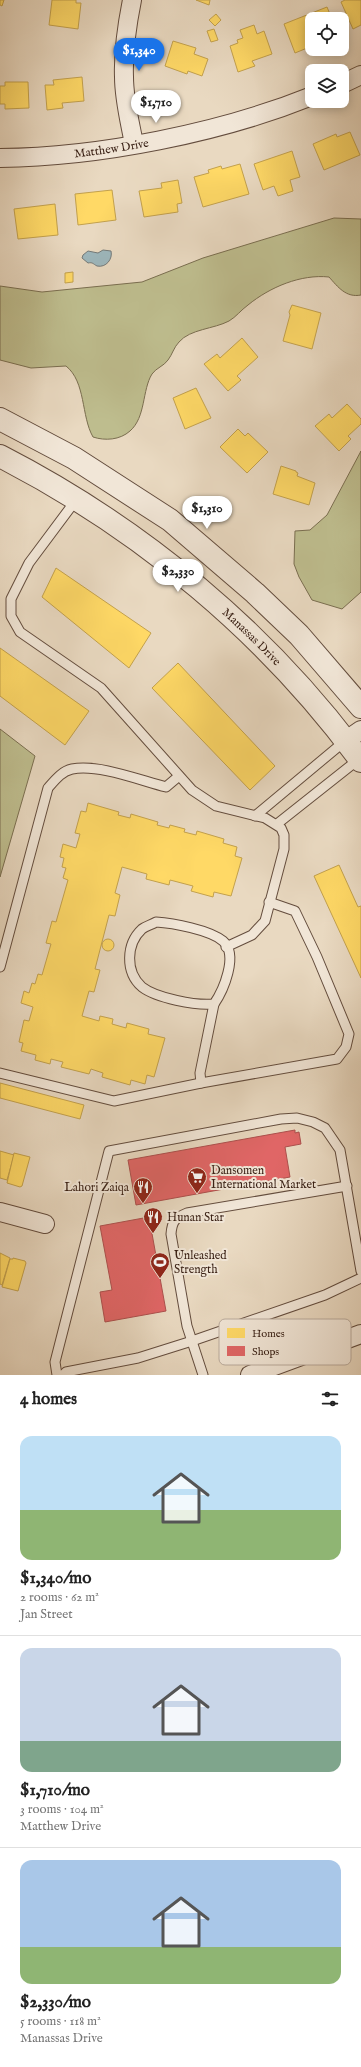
<!DOCTYPE html>
<meta charset="utf-8">
<style>
body{margin:0;font-family:"IM FELL English",serif;background:#f6f6f6;color:#222;height:100vh;display:flex;flex-direction:column;font-size:15px;white-space:nowrap}
*{box-sizing:border-box;margin:0}
p{font-size:13px;color:#767676}
.icon{flex:none;width:22px;height:22px;fill:none;stroke:currentColor;stroke-width:2;stroke-linecap:round;stroke-linejoin:round}
.map{position:relative;height:1375px;overflow:hidden}
.drawer{display:flex;flex-direction:column;background:#fff;flex:1}
.drawer>*{flex:none}
.fabs{position:absolute;left:305px;top:12px;display:grid;gap:8px}
.fabs a{display:grid;place-items:center;width:44px;height:44px;border-radius:8px;background:#fff;box-shadow:0 2px 10px #0003;font-size:20px}
.price{position:absolute;translate:-50% -34px;padding:0 9px;border-radius:14px;background:#fff;color:#222;font-size:13px;line-height:26px;filter:drop-shadow(0 1px 2px #0008)}
.price::after{content:'';position:absolute;left:50%;top:24px;width:12px;height:9px;margin-left:-6px;background:inherit;clip-path:polygon(0 0,100% 0,50% 100%)}
.price.active{background:#1a73e8;color:#fff}
ul{padding:0;list-style:none}
li{display:grid;align-content:center;gap:8px;height:212px;padding:0 20px}
li+li{border-top:1px solid #e0e0e0}
li span{display:grid;place-items:center;height:124px;border-radius:12px;color:#555}
li>.icon{margin-inline-start:auto}
span .icon{width:72px;height:72px;fill:#fffc;stroke-width:1}
li b{font-size:17px}
h2{display:flex;justify-content:space-between;align-items:center;height:48px;padding:0 20px;font-size:17px}
.map>svg:first-child{display:block}
</style>
<div class="map">
<svg width="361" height="1375" viewBox="0 0 361 1375">
<rect width="100%" height="100%" fill="#e9d9c1"/>
<filter id="stains"><feTurbulence type="fractalNoise" baseFrequency=".005" numOctaves="4"/><feColorMatrix values="0 0 0 0 .2 0 0 0 0 .09 0 0 0 0 .02 0 0 0 .5 -.17"/></filter>
<radialGradient id="worn" r=".72"><stop offset=".6" stop-color="#630" stop-opacity="0"/><stop offset="1" stop-color="#630" stop-opacity=".3"/></radialGradient>
<!-- green -->
<g fill="#bebd8e" stroke="#7a6e50">
<path d="M 334,218 L 361,219 L 361,295 C 346,298 338,287 329,277 C 301,274 270,287 248,305 C 241,310 236,317 229,321 C 214,329 190,329 179,342 C 174,347 172,355 168,360 C 164,366 156,368 152,374 C 142,390 146,417 130,431 C 120,440 105,441 93,437 C 81,416 86,382 66,366 L 31,368 L 0,360 L 0,286 L 42,292 L 142,282 L 203,258 Z"/>
<polygon points="361,451 361,592 342,609 312,600 299,577 294,564 295,531 310,530 327,515"/>
<polygon points="0,729 35,756 0,877"/>
</g>
<!-- water -->
<path fill="#9db7bd" stroke="#747a79" d="M 103,250 L 111,251 C 113,259 106,268 97,266 C 93,264 93,262 88,263 L 82,258 L 83,255 L 88,251 L 98,253 Z"/>
<!-- homes -->
<g fill="#ffd966" stroke="#c3a14d">
<polygon points="0,0 4,0 2,6 0,5"/>
<polygon points="52,0 76,0 76,3 81,3 78,29 49,25"/>
<polygon points="196,0 210,0 209,5"/>
<polygon points="345,0 361,0 361,25 353,29 341,2"/>
<polygon points="327,7 332,19 312,19 312,46 295,53 284,24"/>
<polygon points="216,14 221,20 215,26 209,20"/>
<polygon points="254,25 257,34 264,31 272,54 252,61 255,66 238,72 230,46 238,43 237,40 243,38 240,30"/>
<polygon points="214,29 218,40 211,42 207,31"/>
<polygon points="173,41 196,48 194,54 208,59 202,76 188,71 187,74 165,66"/>
<polygon points="82,77 84,101 62,103 63,108 47,110 45,85 54,85 53,80"/>
<polygon points="5,82 28,82 29,108 5,109 5,104 0,104 0,86 5,86"/>
<polygon points="350,132 360,155 324,170 313,144 336,134 337,137"/>
<polygon points="292,151 300,177 290,180 293,191 278,196 274,186 263,190 254,164"/>
<polygon points="240,164 249,194 203,207 194,177 209,173 208,170 221,166 222,169"/>
<polygon points="178,180 182,203 177,204 178,212 144,217 139,191 162,188 161,183"/>
<polygon points="112,190 116,220 78,225 75,194"/>
<polygon points="55,204 58,235 18,239 14,209"/>
<polygon points="73,272 73,282 65,283 65,273"/>
<polygon points="292,305 321,313 312,349 283,341 290,315 289,312"/>
<polygon points="242,338 258,357 237,376 241,380 228,391 204,364 217,354 220,358"/>
<polygon points="196,388 211,418 185,429 173,398"/>
<polygon points="347,404 361,419 361,424 348,436 351,439 339,451 315,426 329,414 332,418"/>
<polygon points="238,429 245,436 248,433 268,452 247,473 220,447"/>
<polygon points="281,466 296,471 296,472 298,473 297,476 315,483 309,505 273,494"/>
<polygon points="56,568 151,633 129,668 42,597"/>
<polygon points="0,648 89,711 65,745 0,696"/>
<polygon points="178,663 275,766 250,790 152,688"/>
<polygon points="88,803 119,812 118,815 130,818 131,814 158,822 157,825 169,828 170,825 185,829 184,832 196,835 197,831 224,839 223,843 237,847 235,856 242,858 231,896 214,892 213,897 191,891 193,886 170,880 169,885 146,879 147,874 122,867 115,893 120,895 115,916 109,915 95,969 100,970 94,992 89,991 82,1016 99,1021 100,1016 113,1019 112,1024 126,1028 127,1023 149,1029 148,1034 165,1038 154,1077 147,1075 145,1084 131,1080 130,1085 102,1077 103,1073 91,1069 89,1074 61,1067 63,1062 51,1059 50,1064 35,1060 36,1055 21,1051 23,1043 19,1042 24,1020 29,1021 33,1007 21,1003 24,991 29,993 32,983 35,984 38,974 42,975 51,944 46,943 52,921 56,922 68,880 63,878 66,868 62,867 64,858 60,857 63,844 76,848 80,834 75,833 81,811 86,812"/>
<polygon points="339,865 358,907 361,906 361,978 314,876"/>
<circle cx="108" cy="945" r="6"/>
<polygon points="0,1083 84,1105 80,1119 0,1098"/>
<polygon points="0,1151 14,1155 7,1180 0,1178"/>
<polygon points="14,1153 30,1157 22,1186 20,1187 7,1183"/>
<polygon points="0,1253 10,1258 2,1285 0,1284"/>
<polygon points="13,1258 25,1261 26,1263 18,1291 2,1287 10,1259 13,1259"/>
</g>
<!-- shops -->
<g fill="#e06666" stroke="#ad504d">
<polygon points="295,1130 295,1133 299,1132 301,1144 285,1147 290,1177 136,1205 128,1160"/>
<polygon points="149,1217 166,1311 105,1322 100,1292 112,1290 100,1226"/>
</g>
<g fill="none" stroke-linecap="round" stroke-linejoin="round">
<defs>
<g id="service">
<polyline points="76,500 29,563 11,599 11,616 20,632 101,688 192,790 216,806 265,818 281,828 284,835 284,849 265,921 252,935 226,947"/>
<polyline points="255,816 345,741"/>
<polyline points="277,824 359,759"/>
<path d="M 156,922 C 173,923 210,930 223,941 C 239,955 223,991 214,1004 C 196,1006 156,998 142,987 C 125,972 126,944 142,929 C 146,926 151,925 156,922 Z"/>
<path d="M 0,967 L 48,788 C 55,780 62,771 72,769 C 99,764 139,780 166,787 L 179,776"/>
<polyline points="0,1073 114,1101 201,1083 337,1059 346,1047 349,1034 317,957 295,911 269,902"/>
<polyline points="201,1083 200,1073 214,1004"/>
<polyline points="57,1375 55,1362 109,1151 281,1119 297,1118 313,1122 325,1128 340,1150 361,1271"/>
<polyline points="63,1375 66,1372 138,1358 192,1341 325,1295 361,1278"/>
<path d="M 203,1375 L 187,1326 L 171,1234 C 172,1221 175,1218 187,1213 L 347,1186"/>
</g>
<g id="minor">
<path d="M 132,0 C 127,25 123,51 124,77 C 124,100 130,122 134,144"/>
<polyline points="342,84 361,75"/>
<path id="s1" d="M 0,158 C 99,157 220,133 312,96"/>
<polyline points="345,741 361,730"/>
<polyline points="0,1212 45,1224"/>
<polyline points="250,1375 361,1334"/>
</g>
<g id="tertiary">
<polyline points="0,419 74,458 170,520 255,593 299,635 361,707"/>
<path id="s2" d="M 0,456 C 142,529 267,633 361,761"/>
</g>
</defs>
<!-- service casing -->
<use href="#service" stroke="#644d3e" stroke-width="11"/>
<!-- minor casing -->
<use href="#minor" stroke="#644d3e" stroke-width="20"/>
<!-- tertiary casing -->
<use href="#tertiary" stroke="#644d3e" stroke-width="24"/>
<!-- service -->
<use href="#service" stroke="#f1e6d7" stroke-width="9"/>
<!-- minor -->
<use href="#minor" stroke="#f1e6d7" stroke-width="18"/>
<!-- tertiary -->
<use href="#tertiary" stroke="#f1e6d7" stroke-width="22"/>
</g>
<!-- icons -->
<defs>
<symbol id="supermarket-pin" viewBox="-11 -11 22 30"><path d="M0 17L-7.5 6A9.5 9.5 0 1 1 7.5 6Z" fill="#8f2418" stroke="#f1e6d7"/><path d="M-6-5.5h2.5l.6 2H6L4.5 2H-2.5L-4.4-4H-6ZM-1.5 3.2a1.3 1.3 0 1 0 .1 0ZM3 3.2a1.3 1.3 0 1 0 .1 0Z" fill="#fff"/></symbol>
<symbol id="restaurant-pin" viewBox="-11 -11 22 30"><path d="M0 17L-7.5 6A9.5 9.5 0 1 1 7.5 6Z" fill="#8f2418" stroke="#f1e6d7"/><path d="M-5-6h1v4h1v-4h1v4h1v-4h1v5L-1.5 .5V6h-2V.5L-5-1ZM5-6V6H3V1.5H1.5Q1.5-4 5-6Z" fill="#fff"/></symbol>
<symbol id="stadium-pin" viewBox="-11 -11 22 30"><path d="M0 17L-7.5 6A9.5 9.5 0 1 1 7.5 6Z" fill="#8f2418" stroke="#f1e6d7"/><path d="M0-5a6.5 5 0 1 0 0 10a6.5 5 0 1 0 0-10ZM-3.5-1.8h7v3.6h-7Z" fill="#fff"/></symbol>
</defs>
<g fill-rule="evenodd">
<use href="#supermarket-pin" x="186" y="1166" width="22" height="30"/>
<use href="#restaurant-pin" x="132" y="1176" width="22" height="30"/>
<use href="#restaurant-pin" x="142" y="1206" width="22" height="30"/>
<use href="#stadium-pin" x="149" y="1251" width="22" height="30"/>
</g>
<g text-anchor="middle" dominant-baseline="central" stroke-width="4" stroke-linejoin="round" paint-order="stroke">
<!-- street labels -->
<g font-size="12" fill="#371e13" stroke="#f1e6d7">
<text stroke="none"><textPath href="#s1" startOffset="112">Matthew Drive</textPath></text>
<text stroke="none"><textPath href="#s2" startOffset="311">Manassas Drive</textPath></text>
</g>
<!-- poi labels -->
<g font-size="12" fill="#371e13" stroke="#f1e6d7" text-anchor="start">
<text x="211" y="1170">Dansomen<tspan x="211" dy="14">International Market</tspan></text>
<text x="129" y="1187" text-anchor="end">Lahori Zaiqa</text>
<text x="167" y="1217">Hunan Star</text>
<text x="174" y="1255">Unleashed<tspan x="174" dy="14">Strength</tspan></text>
</g>
</g>
<!-- legend -->
<rect x="219" y="1319" width="132" height="46" rx="6" fill="#f1e6d7" stroke="#b9aa9c" stroke-width="1"/>
<rect x="227" y="1328" width="18" height="10" fill="#ffd966"/>
<rect x="227" y="1346" width="18" height="10" fill="#e06666"/>
<g font-size="11" fill="#371e13">
<text x="252" y="1337">Homes</text>
<text x="252" y="1355">Shops</text>
</g>
<rect width="100%" height="100%" filter="url(#stains)"/>
<rect width="100%" height="100%" fill="url(#worn)"/>
</svg>
<div class="fabs">
<a><svg class="icon" aria-label="locate" viewBox="0 0 24 24"><circle cx="12" cy="12" r="6"/><path d="M12 2v4M12 18v4M2 12h4M18 12h4"/></svg></a>
<a><svg class="icon" aria-label="layers" viewBox="0 0 24 24"><path d="M12 4l9 5-9 5-9-5zM3 14l9 5 9-5"/></svg></a>
</div>
<b class="price active" style="left:139px;top:72px">$1,340</b>
<b class="price" style="left:156px;top:124px">$1,710</b>
<b class="price" style="left:207px;top:530px">$1,310</b>
<b class="price" style="left:178px;top:593px">$2,330</b>
</div>
<section class="drawer">
<h2>4 homes<svg class="icon" aria-label="filters" viewBox="0 0 24 24"><path d="M4 7h16M4 17h16"/><circle cx="9" cy="7" r="2"/><circle cx="15" cy="17" r="2"/></svg></h2>
<ul>
<li><span style="background:linear-gradient(#bfe0f5 60%,#8fb573 0)"><svg class="icon" aria-label="home" viewBox="0 0 24 24"><path d="M3 11l9-7 9 7M6 9v11h12V9"/></svg></span><div><b>$1,340/mo</b><p>2 rooms · 62 m²</p><p>Jan Street</p></div></li>
<li><span style="background:linear-gradient(#c9d6e8 75%,#7fa58c 0)"><svg class="icon" aria-label="home" viewBox="0 0 24 24"><path d="M3 11l9-7 9 7M6 9v11h12V9"/></svg></span><div><b>$1,710/mo</b><p>3 rooms · 104 m²</p><p>Matthew Drive</p></div></li>
<li><span style="background:linear-gradient(#a9c7e8 70%,#8fb573 0)"><svg class="icon" aria-label="home" viewBox="0 0 24 24"><path d="M3 11l9-7 9 7M6 9v11h12V9"/></svg></span><div><b>$2,330/mo</b><p>5 rooms · 118 m²</p><p>Manassas Drive</p></div></li>
</ul>
</section>
